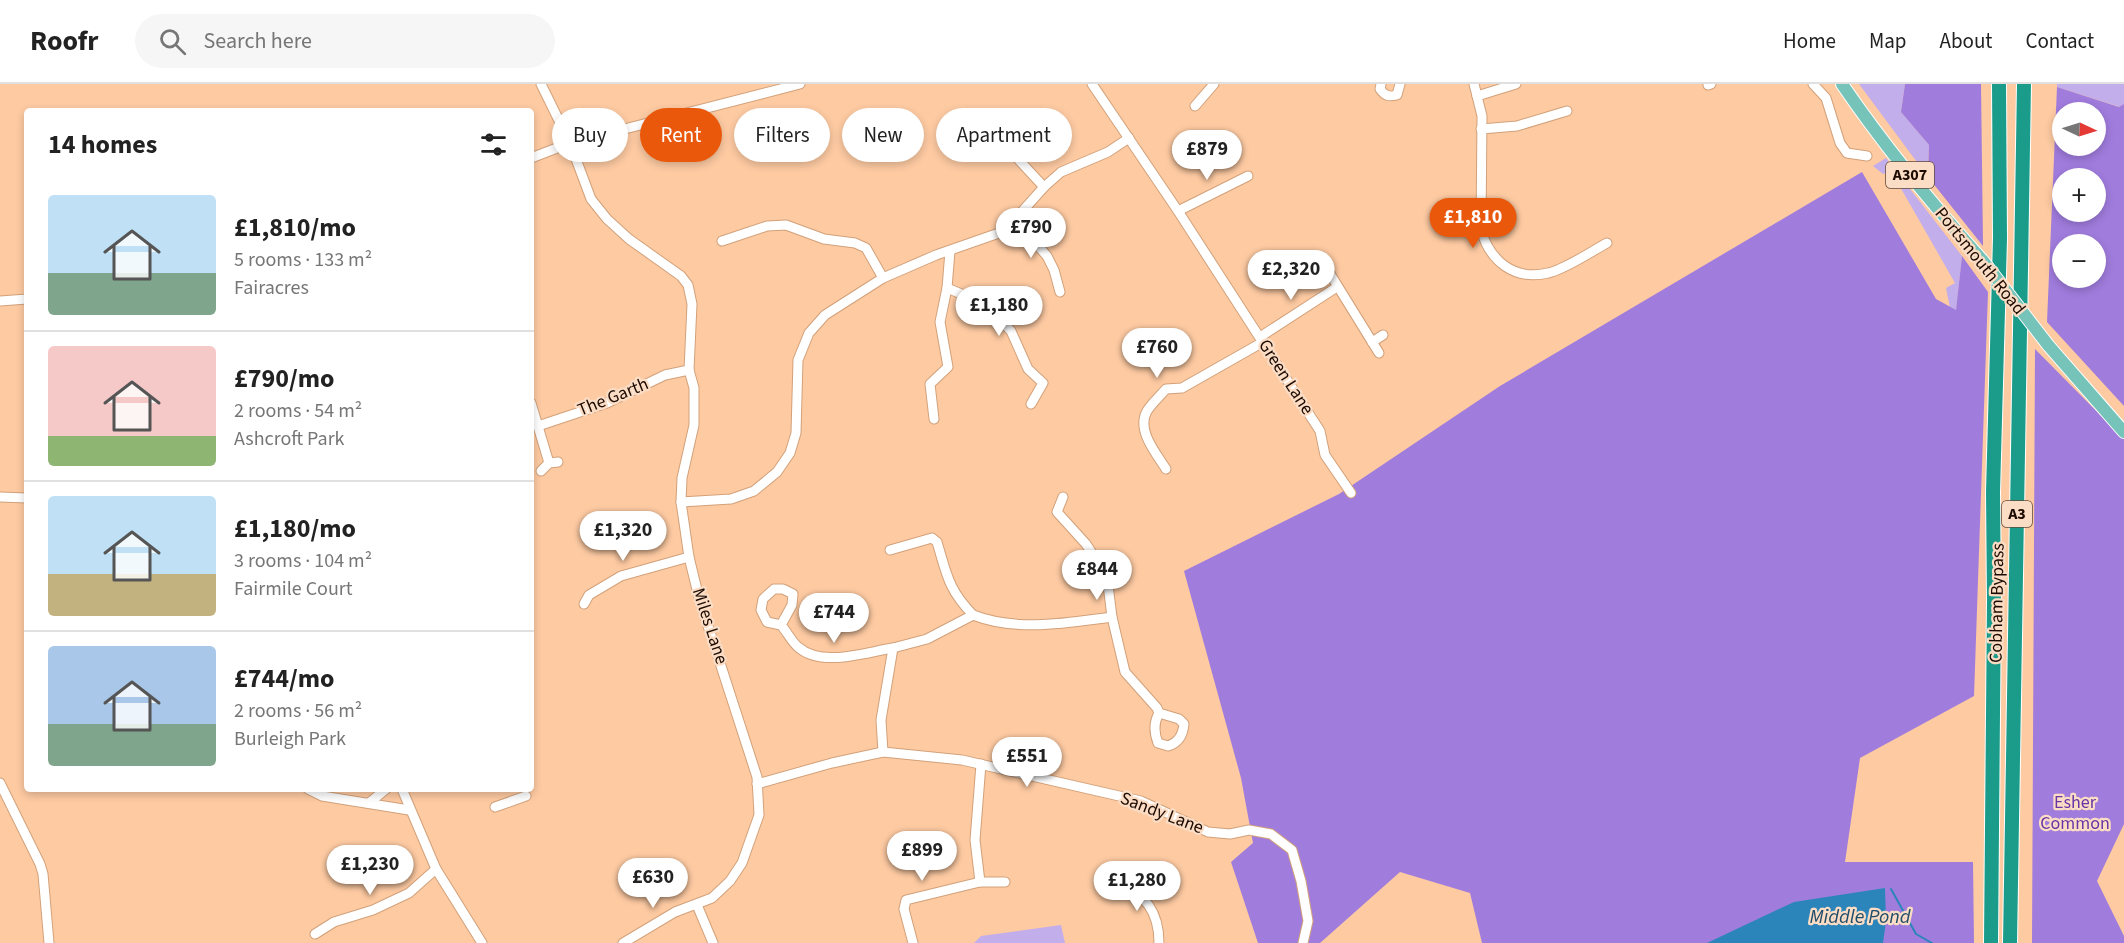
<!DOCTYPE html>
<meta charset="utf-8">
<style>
body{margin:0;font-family:"Source Sans 3",sans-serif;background:#f6f6f6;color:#222;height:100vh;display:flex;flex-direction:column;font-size:22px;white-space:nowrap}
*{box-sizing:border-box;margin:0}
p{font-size:20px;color:#767676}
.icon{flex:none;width:33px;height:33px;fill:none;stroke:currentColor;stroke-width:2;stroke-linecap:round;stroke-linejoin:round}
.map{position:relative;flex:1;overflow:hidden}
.sheet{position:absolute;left:24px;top:24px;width:510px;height:684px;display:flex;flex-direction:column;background:#fff;border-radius:6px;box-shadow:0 3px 9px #0003}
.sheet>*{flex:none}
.guide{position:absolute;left:552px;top:24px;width:570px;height:54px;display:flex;gap:12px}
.needle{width:39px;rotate:94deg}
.tools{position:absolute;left:2052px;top:18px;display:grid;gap:12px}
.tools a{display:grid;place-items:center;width:54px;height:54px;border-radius:50%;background:#fff;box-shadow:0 3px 9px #0003;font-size:30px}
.price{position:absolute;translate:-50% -51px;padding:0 14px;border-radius:21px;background:#fff;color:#222;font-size:20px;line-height:39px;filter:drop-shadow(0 2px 3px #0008)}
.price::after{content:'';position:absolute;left:50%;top:36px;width:18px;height:14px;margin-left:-9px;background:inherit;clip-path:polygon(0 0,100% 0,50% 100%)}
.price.active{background:#ea580c;color:#fff}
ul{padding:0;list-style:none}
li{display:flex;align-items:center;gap:18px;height:150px;padding:0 24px}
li+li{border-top:2px solid #e0e0e0}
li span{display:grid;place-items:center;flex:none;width:168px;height:120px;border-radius:6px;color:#555}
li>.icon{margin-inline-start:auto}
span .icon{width:72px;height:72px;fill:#fffc;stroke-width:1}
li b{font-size:26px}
h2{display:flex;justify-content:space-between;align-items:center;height:72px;padding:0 24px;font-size:26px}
.pill{padding:0 21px;border-radius:27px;background:#fff;box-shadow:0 3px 9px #0003;font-size:21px;line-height:54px}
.pill.active{background:#ea580c;color:#fff}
header{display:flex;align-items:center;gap:36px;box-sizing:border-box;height:84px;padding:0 30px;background:#fff;border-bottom:2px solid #e0e0e0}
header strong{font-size:28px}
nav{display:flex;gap:33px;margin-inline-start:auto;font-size:21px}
.search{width:420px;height:54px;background:#f6f6f6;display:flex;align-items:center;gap:15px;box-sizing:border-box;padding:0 21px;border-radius:33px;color:#767676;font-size:22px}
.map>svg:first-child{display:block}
</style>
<header>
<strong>Roofr</strong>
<div class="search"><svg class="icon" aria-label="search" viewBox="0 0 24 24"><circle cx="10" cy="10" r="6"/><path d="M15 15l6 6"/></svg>Search here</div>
<nav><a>Home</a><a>Map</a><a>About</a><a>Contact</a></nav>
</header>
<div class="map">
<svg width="2124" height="859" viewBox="0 0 2124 859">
<rect width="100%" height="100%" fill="#fdcaa2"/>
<!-- green -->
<g fill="#c3aeec">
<polygon points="1859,0 1905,0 1901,28 1929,61 1928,93"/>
<polygon points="2057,0 2124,0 2124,20 2120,23 2057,3"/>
<polygon points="1886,74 1962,172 1956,227 1950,224 1946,204 1955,199 1891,87 1883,90 1873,82"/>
<polygon points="1061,841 1065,859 974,859 981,852"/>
</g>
<!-- forest -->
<g fill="#a07cdd" fill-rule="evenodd">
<polygon points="1905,0 1981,0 1983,162 1928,93 1929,61 1901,28"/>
<path d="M 2057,3 L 2119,23 L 2124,20 L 2124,322 L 2047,238 ZM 2096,28 L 2096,62 L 2062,62 L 2062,28 ZM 2096,94 L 2096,128 L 2062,128 L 2062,94 ZM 2062,160 L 2096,160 L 2096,194 L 2062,194 Z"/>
<polygon points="1862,88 1936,215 1956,226 1962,172 1988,208 1974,612 1860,674 1845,778 1973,778 1974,859 1482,859 1470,809 1400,788 1320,859 1258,859 1231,778 1253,759 1241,694 1184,487 1339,410 1500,302"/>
<polygon points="2035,265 2124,355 2124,740 2097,797 2124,852 2124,859 2032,859"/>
</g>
<!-- water -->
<polygon fill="#2c85ba" points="1885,804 1886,837 1883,859 1707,859 1794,818"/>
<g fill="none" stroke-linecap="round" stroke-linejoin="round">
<!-- stream -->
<polyline stroke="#2c85ba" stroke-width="2" points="1891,805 1916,850 1932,859"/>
<defs>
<g id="minor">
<polyline points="541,0 570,59 591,115 607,135 629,155 681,192 688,201 692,220 689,286 694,304 694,341 682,394 681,418 689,473 699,514 757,693 759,731 742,779 730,797 712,814 675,828 623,859"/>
<polyline points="1092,0 1178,127 1320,347 1325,371 1351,409"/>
<path d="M 1381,0 L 1380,5 C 1385,12 1389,13 1397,11 L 1400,0"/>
<path d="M 1474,0 L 1482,32 L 1481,146 C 1490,177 1514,197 1548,189 C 1564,186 1592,167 1607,159"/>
<polyline points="1813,0 1826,14 1840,59 1847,69 1867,72"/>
<polyline points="1708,1 1711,0"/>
<polyline points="1477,12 1516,0"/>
<polyline points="1195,22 1214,0"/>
<polyline points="1481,45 1517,42 1567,27"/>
<polyline points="1006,62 1044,103"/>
<polyline points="531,74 570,59 800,0"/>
<polyline points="1178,127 1248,92"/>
<polyline points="1014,135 1047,172 1054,186 1060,208"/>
<polyline points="722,157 767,142 786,141 824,155 855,159 866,164 883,194"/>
<polyline points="1324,180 1379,269"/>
<polyline points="947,204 983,219 1011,247 1028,285 1043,299 1031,320"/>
<polyline points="0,217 27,215"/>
<polyline points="1260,253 1337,203"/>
<polyline points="1372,258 1383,251"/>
<polyline points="531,319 549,379"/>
<polyline points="934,335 930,300 948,283 940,238 947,204 950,167"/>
<polyline points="538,342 607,319 665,291 689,286"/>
<path d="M 1166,385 C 1156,369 1136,346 1147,327 C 1152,319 1160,312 1166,305 L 1182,304 L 1263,258"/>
<polyline points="541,387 549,379 558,378"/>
<polyline points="0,413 27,414"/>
<path d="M 1063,413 L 1057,428 L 1086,460 L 1099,480 L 1108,501 L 1112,533 L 1125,588 L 1157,624 L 1159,629 L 1179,635 L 1184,640 C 1183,651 1178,659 1168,662 L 1158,659 C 1154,649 1154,638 1159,629"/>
<polyline points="681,418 731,415 754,407 777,388 790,369 796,349 798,276 809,249 825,231 883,194 936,171 999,149 1019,131 1044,103 1061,88 1108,68 1129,54"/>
<path d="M 890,466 L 932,454 L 937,458 C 947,491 948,505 973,531"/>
<polyline points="584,520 589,511 621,492 689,473"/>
<path d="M 781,541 L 792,521 L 793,510 L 783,505 L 774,505 L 763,515 L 761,526 L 767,538 L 781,541 C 787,548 792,558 798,563 C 822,584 866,568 893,564"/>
<path d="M 883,668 L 881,636 L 893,564 L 927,555 L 973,531 C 1017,548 1066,539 1112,533"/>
<polyline points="0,699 40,780 43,790 49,859"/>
<polyline points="757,700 832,679 883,668 962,676 1141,717 1208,748 1230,750 1249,746 1271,750 1292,766 1301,797 1308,837 1303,859"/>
<polyline points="308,705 322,712 409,726"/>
<polyline points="402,705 436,785 482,859"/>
<polyline points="369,719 386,705"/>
<polyline points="495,723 526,712"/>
<path d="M 1118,797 C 1145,811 1159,827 1159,859"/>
<polyline points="980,798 975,756 981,680"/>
<polyline points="697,821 713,859"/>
<polyline points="315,850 334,838 373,826 409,809 436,785"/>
<polyline points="913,859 904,825 906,816 980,798 1005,798"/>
</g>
<g id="major">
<path d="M 1842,0 C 1885,63 1933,121 1983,177"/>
<polyline points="2048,261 2124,348"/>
</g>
<g id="highway">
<polyline points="1991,859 1994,516 1993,408 2000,154 1999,0"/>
<polyline points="2010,859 2024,0"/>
</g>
</defs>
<!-- minor casing -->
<use href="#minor" stroke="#d2a17a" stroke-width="11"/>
<!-- major casing -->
<use href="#major" stroke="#fff" stroke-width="14"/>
<!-- highway casing -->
<use href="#highway" stroke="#fff" stroke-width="16"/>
<!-- minor -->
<use href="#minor" stroke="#fff" stroke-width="9"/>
<!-- major -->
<use href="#major" stroke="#76c4b9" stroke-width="12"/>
<!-- highway -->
<use href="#highway" stroke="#1b9c8a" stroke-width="14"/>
<defs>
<polyline id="major-bridge" points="1983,177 2048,261"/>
</defs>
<!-- major-bridge casing -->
<use href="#major-bridge" stroke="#fff" stroke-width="14" stroke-linecap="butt"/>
<!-- major-bridge -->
<use href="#major-bridge" stroke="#76c4b9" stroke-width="12"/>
</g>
<g text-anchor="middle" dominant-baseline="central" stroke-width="4.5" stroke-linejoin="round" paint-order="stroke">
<!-- shield labels -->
<g fill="#fbdcc4" stroke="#5e493b" stroke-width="1.5">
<rect x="1886" y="78" width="48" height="26" rx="4.5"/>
<rect x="2002" y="417" width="30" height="26" rx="4.5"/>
</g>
<g font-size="16" font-weight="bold" fill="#1b0a00">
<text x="1910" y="91">A307</text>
<text x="2017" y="430">A3</text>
</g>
<!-- street labels -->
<g font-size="18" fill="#1b0a00" stroke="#fbdcc4">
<text transform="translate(1980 177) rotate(51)">Portsmouth Road</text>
<text transform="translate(1286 293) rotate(57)">Green Lane</text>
<text transform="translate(613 313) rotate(-22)">The Garth</text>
<text transform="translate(1997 519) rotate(-89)">Cobham Bypass</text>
<text transform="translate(710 542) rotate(72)">Miles Lane</text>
<text transform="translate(1162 729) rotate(21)">Sandy Lane</text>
</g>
<!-- park labels -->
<g font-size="18" fill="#6735a7" stroke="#fbdcc4">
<text x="2075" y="718">Esher<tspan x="2075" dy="21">Common</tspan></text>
</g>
<!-- water labels -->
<g font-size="20" font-style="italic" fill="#1e4c69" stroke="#fbdcc4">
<text x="1860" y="833">Middle Pond</text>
</g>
</g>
</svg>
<div class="tools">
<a><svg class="needle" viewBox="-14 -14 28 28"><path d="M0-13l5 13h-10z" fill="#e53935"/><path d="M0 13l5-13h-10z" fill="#767676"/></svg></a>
<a>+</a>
<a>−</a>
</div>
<b class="price" style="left:1207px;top:97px">£879</b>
<b class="price active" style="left:1473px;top:165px">£1,810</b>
<b class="price" style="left:1031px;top:175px">£790</b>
<b class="price" style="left:1291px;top:217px">£2,320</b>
<b class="price" style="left:999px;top:253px">£1,180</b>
<b class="price" style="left:1157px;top:295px">£760</b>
<b class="price" style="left:623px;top:478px">£1,320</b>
<b class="price" style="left:1097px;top:517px">£844</b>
<b class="price" style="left:834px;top:560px">£744</b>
<b class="price" style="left:1027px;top:704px">£551</b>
<b class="price" style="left:922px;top:798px">£899</b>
<b class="price" style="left:370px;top:812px">£1,230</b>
<b class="price" style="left:653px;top:825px">£630</b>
<b class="price" style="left:1137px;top:828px">£1,280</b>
<div class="guide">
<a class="pill">Buy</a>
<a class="pill active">Rent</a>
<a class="pill">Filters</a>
<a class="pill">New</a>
<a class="pill">Apartment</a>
</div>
<section class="sheet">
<h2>14 homes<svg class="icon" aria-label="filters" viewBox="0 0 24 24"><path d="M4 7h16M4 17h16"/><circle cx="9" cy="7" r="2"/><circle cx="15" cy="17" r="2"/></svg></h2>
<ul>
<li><span style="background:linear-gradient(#bfe0f5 65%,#7fa58c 0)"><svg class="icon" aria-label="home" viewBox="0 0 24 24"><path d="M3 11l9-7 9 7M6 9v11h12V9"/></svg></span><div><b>£1,810/mo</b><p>5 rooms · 133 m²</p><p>Fairacres</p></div></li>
<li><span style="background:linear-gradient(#f6c9c9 75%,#8fb573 0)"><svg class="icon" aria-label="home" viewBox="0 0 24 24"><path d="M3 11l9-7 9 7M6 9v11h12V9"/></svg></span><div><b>£790/mo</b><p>2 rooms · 54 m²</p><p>Ashcroft Park</p></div></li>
<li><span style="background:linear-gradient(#bfe0f5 65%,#c2b280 0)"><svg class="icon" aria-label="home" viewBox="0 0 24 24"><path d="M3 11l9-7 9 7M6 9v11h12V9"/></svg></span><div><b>£1,180/mo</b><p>3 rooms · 104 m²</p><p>Fairmile Court</p></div></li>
<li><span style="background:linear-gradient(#a9c7e8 65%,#7fa58c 0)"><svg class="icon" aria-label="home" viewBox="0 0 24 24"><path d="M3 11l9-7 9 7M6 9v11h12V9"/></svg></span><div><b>£744/mo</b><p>2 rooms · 56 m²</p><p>Burleigh Park</p></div></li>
</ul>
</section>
</div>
